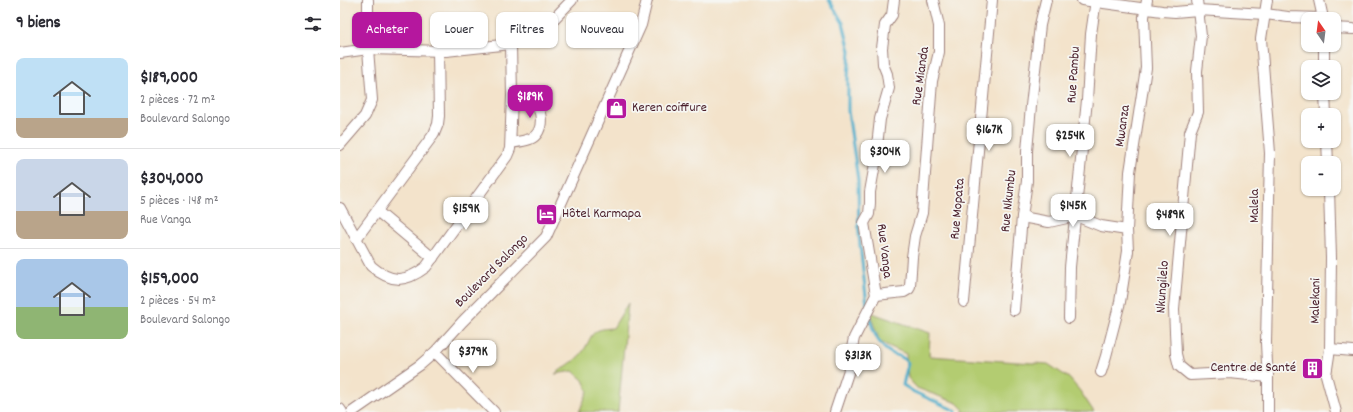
<!DOCTYPE html>
<html lang="fr">
<meta charset="utf-8">
<style>
body{margin:0;font-family:Dekko,sans-serif;background:#f7f7f7;color:#2b2b33;height:100vh;display:flex;flex-direction:column;font-size:15px;white-space:nowrap}
*{box-sizing:border-box;margin:0}
p{font-size:13px;color:#7c7c81}
.icon{flex:none;width:22px;height:22px;fill:none;stroke:currentColor;stroke-width:2;stroke-linecap:round;stroke-linejoin:round}
.map{position:relative;flex:1;overflow:hidden}
.drawer{display:flex;flex-direction:column;background:#fff;width:340px}
.drawer>*{flex:none}
.hud{position:absolute;left:12px;top:12px;width:380px;height:36px;display:flex;gap:8px}
.needle{width:26px;rotate:346deg}
.tools{position:absolute;left:961px;top:12px;display:grid;gap:8px}
.tools a{display:grid;place-items:center;width:40px;height:40px;border-radius:8px;background:#fff;box-shadow:0 1px 3px #0004;font-size:20px}
.price{position:absolute;translate:-50% -34px;padding:0 9px;border-radius:8px;background:#fff;color:#222;font-size:13px;line-height:26px;filter:drop-shadow(0 1px 2px #0008)}
.price::after{content:'';position:absolute;left:50%;top:24px;width:12px;height:9px;margin-left:-6px;background:inherit;clip-path:polygon(0 0,100% 0,50% 100%)}
.price.selected{background:#b5179e;color:#fff}
ul{padding:0;list-style:none}
li{display:flex;align-items:center;gap:12px;height:100px;padding:0 16px}
li+li{border-top:1px solid #e1e1e2}
li span{display:grid;place-items:center;flex:none;width:112px;height:80px;border-radius:8px;color:#555}
li>.icon{margin-inline-start:auto}
span .icon{width:48px;height:48px;fill:#fffc;stroke-width:1}
li b{font-size:17px}
h2{display:flex;justify-content:space-between;align-items:center;height:48px;padding:0 16px;font-size:17px}
.tag{padding:0 14px;border-radius:8px;background:#fff;box-shadow:0 1px 3px #0004;font-size:14px;line-height:36px}
.tag.selected{background:#b5179e;color:#fff}
main{display:flex;flex:1;min-height:0}
.map>svg:first-child{display:block}
</style>
<main>
<section class="drawer">
<h2>9 biens<svg class="icon" aria-label="filters" viewBox="0 0 24 24"><path d="M4 7h16M4 17h16"/><circle cx="9" cy="7" r="2"/><circle cx="15" cy="17" r="2"/></svg></h2>
<ul>
<li><span style="background:linear-gradient(#bfe0f5 75%,#b9a48a 0)"><svg class="icon" aria-label="home" viewBox="0 0 24 24"><path d="M3 11l9-7 9 7M6 9v11h12V9"/></svg></span><div><b>$189,000</b><p>2 pièces · 72 m²</p><p>Boulevard Salongo</p></div></li>
<li><span style="background:linear-gradient(#c9d6e8 65%,#b9a48a 0)"><svg class="icon" aria-label="home" viewBox="0 0 24 24"><path d="M3 11l9-7 9 7M6 9v11h12V9"/></svg></span><div><b>$304,000</b><p>5 pièces · 148 m²</p><p>Rue Vanga</p></div></li>
<li><span style="background:linear-gradient(#a9c7e8 60%,#8fb573 0)"><svg class="icon" aria-label="home" viewBox="0 0 24 24"><path d="M3 11l9-7 9 7M6 9v11h12V9"/></svg></span><div><b>$159,000</b><p>2 pièces · 54 m²</p><p>Boulevard Salongo</p></div></li>
</ul>
</section>
<div class="map">
<svg width="1013" height="412" viewBox="0 0 1013 412">
<rect width="100%" height="100%" fill="#f6f6f2"/>
<filter id="ink" filterUnits="userSpaceOnUse"><feTurbulence type="fractalNoise" baseFrequency=".025" numOctaves="2"/><feDisplacementMap in="SourceGraphic" scale="8" xChannelSelector="R" yChannelSelector="G"/><feConvolveMatrix kernelMatrix="1 2 1 2 8 2 1 2 1" color-interpolation-filters="sRGB"/></filter>
<filter id="wash" filterUnits="userSpaceOnUse"><feTurbulence type="fractalNoise" baseFrequency=".012" numOctaves="4" result="noise"/><feDisplacementMap in="SourceGraphic" scale="16" xChannelSelector="R" yChannelSelector="G"/><feGaussianBlur stdDeviation="0.9" result="paint"/><feColorMatrix in="noise" values="0 0 0 0 0 0 0 0 0 0 0 0 0 0 0 0 0 1.4 0 .05"/><feComposite in="paint" operator="in"/></filter>
<g filter="url(#wash)">
<rect width="100%" height="100%" fill="#f3e3cb"/>
<!-- green -->
<g fill="#b3cc71" stroke="#7e764e">
<path d="M 288,303 L 278,412 L 239,412 L 248,391 L 243,380 L 233,371 L 215,374 C 223,368 234,362 241,354 C 254,337 247,329 273,328 Z"/>
<polygon points="529,312 590,333 589,356 708,364 729,378 740,391 754,412 622,412 624,410 617,403 577,388 568,378 566,354 540,342"/>
</g>
<g fill="none" stroke-linecap="round" stroke-linejoin="round">
<!-- stream -->
<g stroke="#4daecc" stroke-width="3">
<polyline points="489,0 503,23 510,51 508,77 508,111 518,180 519,236 527,305"/>
<path d="M 529,315 C 532,329 538,346 551,353 C 559,357 562,355 568,363 L 563,385 L 574,392 L 614,410 L 616,412"/>
</g>
</g>
</g>
<g filter="url(#ink)">
<g fill="none" stroke-linecap="round" stroke-linejoin="round">
<defs>
<g id="minor">
<polyline points="742,0 822,11 835,12 858,10 925,14 948,17 983,18 979,0"/>
<polyline points="857,0 861,36 857,71 858,112 850,132 834,309 836,354 839,366 850,375 890,373 928,377"/>
<polyline points="927,0 921,39 930,153 926,343 927,363 928,370 928,412"/>
<polyline points="994,28 1013,29"/>
<polyline points="0,53 28,49 106,51 171,44 190,35 208,25 232,0"/>
<polyline points="984,67 984,45"/>
<polyline points="985,93 986,115"/>
<polyline points="987,141 988,163"/>
<path d="M 171,143 C 177,142 184,141 190,139 C 205,133 204,107 190,100 C 185,98 177,97 172,96"/>
<polyline points="0,145 25,116 32,100 28,49 28,0"/>
<polyline points="989,189 991,258 990,349 986,375 996,412"/>
<path d="M 0,208 L 31,266 C 51,283 65,283 86,267 L 167,156 L 170,149 L 172,96 L 171,44"/>
<polyline points="37,211 93,258"/>
<polyline points="682,217 709,222 736,216 761,226 787,230"/>
<polyline points="16,239 94,134 98,124 99,116 98,50"/>
<polyline points="536,295 564,292 569,289 570,286 572,257 575,236 582,213 592,81 599,52 599,26 593,0"/>
<polyline points="624,302 652,0"/>
<polyline points="674,310 682,217 687,181 687,151 691,106 700,25 706,0"/>
<polyline points="729,318 730,267 747,100 751,34 756,0"/>
<polyline points="990,349 1013,351"/>
<polyline points="95,352 154,412"/>
<polyline points="761,372 766,356 780,302 788,251 787,230 790,172 806,68 804,17 807,0"/>
<polyline points="0,409 2,412"/>
<polyline points="12,412 80,365 95,352 122,322 206,237 301,25 307,0"/>
<polyline points="495,412 509,370 510,358 514,338 536,295 524,223 529,214 530,203 530,192 535,164 540,119 549,88 547,74 543,64 542,48 545,25 552,15 554,0"/>
</g>
</defs>
<!-- minor casing -->
<use href="#minor" stroke="#9e817b" stroke-width="12"/>
<!-- minor -->
<use href="#minor" stroke="#fff" stroke-width="10"/>
</g>
</g>
<!-- icons -->
<defs>
<symbol id="shop-square" viewBox="-11 -11 22 22"><rect x="-9" y="-9" width="18" height="18" rx="4" fill="#b5179e" stroke="#f6f6f2"/><path d="M-5-2.5h2.3a2.7 3.5 0 0 1 5.4 0H5L5.5 6h-11ZM-1.5-2.5h3a1.5 2.3 0 0 0-3 0Z" fill="#fff"/></symbol>
<symbol id="hotel-square" viewBox="-11 -11 22 22"><rect x="-9" y="-9" width="18" height="18" rx="4" fill="#b5179e" stroke="#f6f6f2"/><path d="M-6-4.5h1.5V1H6V5H4.5V3h-9V5H-6ZM-4 0a1.8 1.8 0 1 1 3.6 0ZM.5 0V-2.5h3Q6-2.5 6 0Z" fill="#fff"/></symbol>
<symbol id="building-square" viewBox="-11 -11 22 22"><rect x="-9" y="-9" width="18" height="18" rx="4" fill="#b5179e" stroke="#f6f6f2"/><path d="M-4-6H4V6H1V3H-1V6H-4ZM-2.5-4.3h1.7v1.8h-1.7ZM.8-4.3h1.7v1.8H.8ZM-2.5-1h1.7V.8h-1.7ZM.8-1h1.7V.8H.8Z" fill="#fff"/></symbol>
</defs>
<g fill-rule="evenodd">
<use href="#shop-square" x="264" y="96" width="25" height="25"/>
<use href="#hotel-square" x="194" y="202" width="25" height="25"/>
<use href="#building-square" x="960" y="356" width="25" height="25"/>
</g>
<g text-anchor="middle" dominant-baseline="central" stroke-width="3.5" stroke-linejoin="round" paint-order="stroke">
<!-- street labels -->
<g font-size="14" fill="#4a1f2b" stroke="#f6f6f2">
<text transform="translate(734 75) rotate(-86)">Rue Pambu</text>
<text transform="translate(581 76) rotate(-82)">Rue Mianda</text>
<text transform="translate(783 126) rotate(-82)">Mwanza</text>
<text transform="translate(669 201) rotate(-84)">Rue Nkumbu</text>
<text transform="translate(915 206) rotate(-90)">Malela</text>
<text transform="translate(618 209) rotate(-85)">Rue Mopata</text>
<text transform="translate(544 251) rotate(83)">Rue Vanga</text>
<text transform="translate(152 271) rotate(-45)">Boulevard Salongo</text>
<text transform="translate(823 287) rotate(-86)">Nkungilelo</text>
<text transform="translate(976 301) rotate(-89)">Malekani</text>
</g>
<!-- poi labels -->
<g font-size="14" fill="#4a1f2b" stroke="#f6f6f2" text-anchor="start">
<text x="292" y="108">Keren coiffure</text>
<text x="222" y="214">Hôtel Karmapa</text>
<text x="956" y="368" text-anchor="end">Centre de Santé</text>
</g>
</g>
</svg>
<div class="tools">
<a><svg class="needle" viewBox="-14 -14 28 28"><path d="M0-13l5 13h-10z" fill="#e53935"/><path d="M0 13l5-13h-10z" fill="#7c7c81"/></svg></a>
<a><svg class="icon" aria-label="layers" viewBox="0 0 24 24"><path d="M12 4l9 5-9 5-9-5zM3 14l9 5 9-5"/></svg></a>
<a>+</a>
<a>−</a>
</div>
<b class="price selected" style="left:190px;top:119px">$189K</b>
<b class="price" style="left:649px;top:152px">$167K</b>
<b class="price" style="left:730px;top:158px">$254K</b>
<b class="price" style="left:545px;top:174px">$304K</b>
<b class="price" style="left:733px;top:228px">$145K</b>
<b class="price" style="left:126px;top:231px">$159K</b>
<b class="price" style="left:830px;top:237px">$489K</b>
<b class="price" style="left:133px;top:374px">$379K</b>
<b class="price" style="left:518px;top:378px">$313K</b>
<div class="hud">
<a class="tag selected">Acheter</a>
<a class="tag">Louer</a>
<a class="tag">Filtres</a>
<a class="tag">Nouveau</a>
</div>
</div>
</main>
